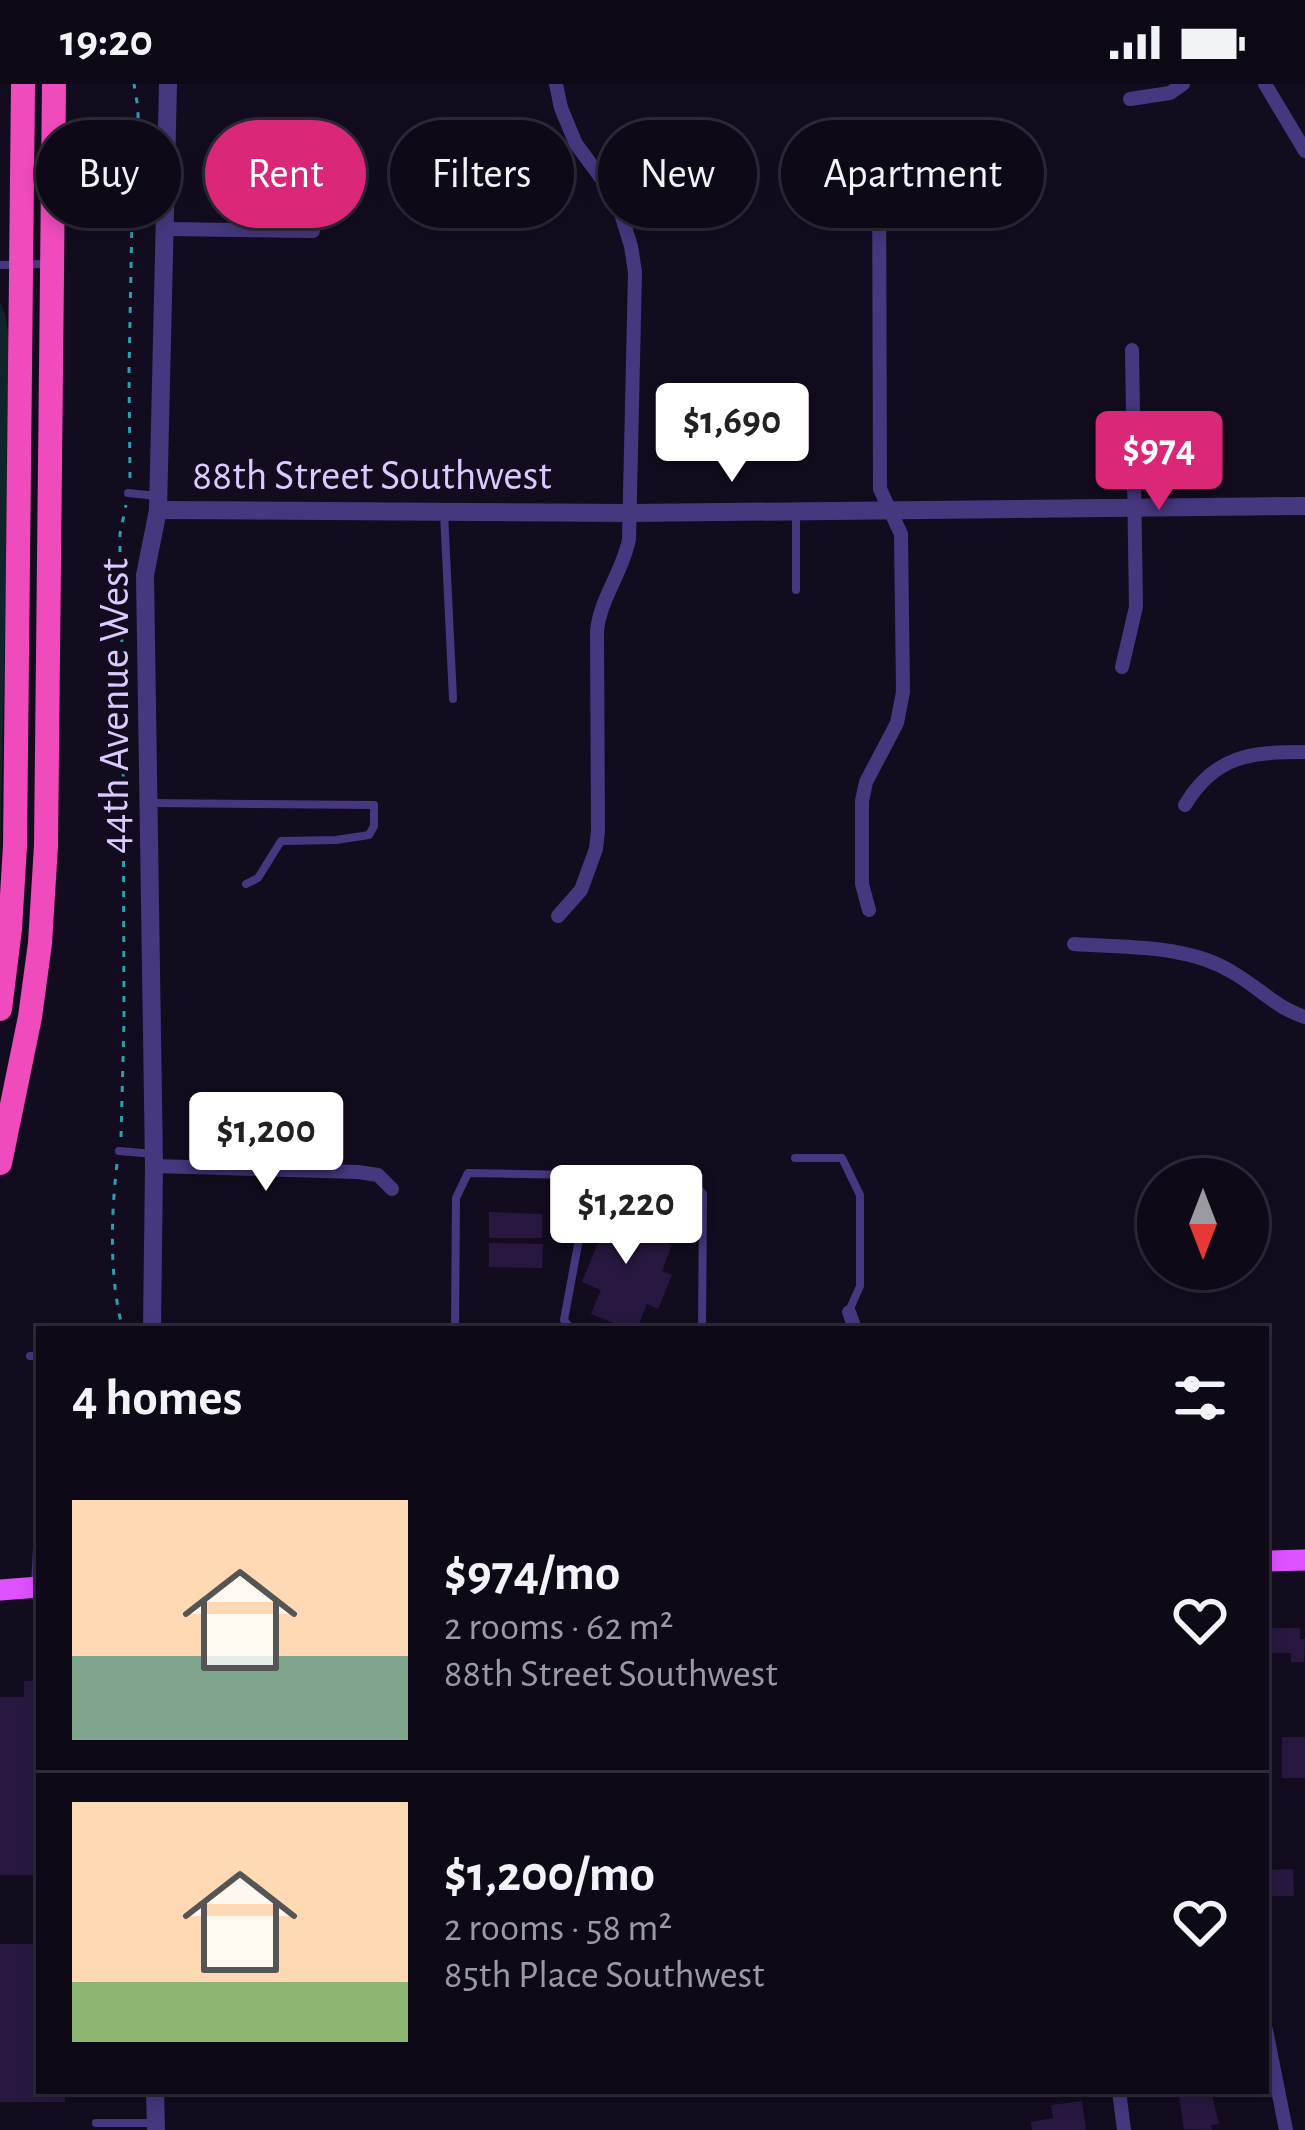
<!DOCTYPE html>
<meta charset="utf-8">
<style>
body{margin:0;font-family:"Alegreya Sans",sans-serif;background:#171220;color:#f1f3f6;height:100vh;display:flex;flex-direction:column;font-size:45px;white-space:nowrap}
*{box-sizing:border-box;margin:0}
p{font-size:39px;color:#9b9aa1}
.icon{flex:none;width:66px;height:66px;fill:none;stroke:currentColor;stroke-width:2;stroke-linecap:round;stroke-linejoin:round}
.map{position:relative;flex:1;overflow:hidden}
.panel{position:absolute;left:36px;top:1242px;width:1233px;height:768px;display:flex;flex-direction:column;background:#0e0917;border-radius:0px;box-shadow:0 6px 18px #0003,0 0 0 3px #2e2a36}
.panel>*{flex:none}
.banner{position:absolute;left:36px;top:36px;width:1233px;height:108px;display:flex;gap:24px}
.needle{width:78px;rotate:180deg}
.fabs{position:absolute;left:1137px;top:1074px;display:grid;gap:24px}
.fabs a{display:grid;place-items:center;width:132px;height:132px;border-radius:50%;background:#0e0917;box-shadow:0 6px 18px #0003,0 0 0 3px #2e2a36;font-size:60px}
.price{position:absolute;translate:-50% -102px;padding:0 27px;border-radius:12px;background:#fff;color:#222;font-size:39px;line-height:78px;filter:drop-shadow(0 3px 6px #0008)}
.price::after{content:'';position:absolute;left:50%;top:72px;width:36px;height:27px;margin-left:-18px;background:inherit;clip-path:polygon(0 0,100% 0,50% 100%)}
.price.active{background:#db2777;color:#fff}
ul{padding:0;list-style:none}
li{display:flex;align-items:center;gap:36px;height:300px;padding:0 36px}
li+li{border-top:3px solid #2e2a36}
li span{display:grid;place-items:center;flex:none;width:336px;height:240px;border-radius:0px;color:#555}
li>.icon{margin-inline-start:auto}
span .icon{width:144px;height:144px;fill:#fffc;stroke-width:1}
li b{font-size:51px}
h2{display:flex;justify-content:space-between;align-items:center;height:144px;padding:0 36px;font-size:51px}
.pill{padding:0 42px;border-radius:54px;background:#0e0917;box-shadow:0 6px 18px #0003,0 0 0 3px #2e2a36;font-size:42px;line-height:108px}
.pill.active{background:#db2777;color:#fff}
.status{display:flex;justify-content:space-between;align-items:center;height:84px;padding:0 60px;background:#0e0917;direction:ltr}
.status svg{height:33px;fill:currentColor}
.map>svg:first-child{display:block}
</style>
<div class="status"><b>19:20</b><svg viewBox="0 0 49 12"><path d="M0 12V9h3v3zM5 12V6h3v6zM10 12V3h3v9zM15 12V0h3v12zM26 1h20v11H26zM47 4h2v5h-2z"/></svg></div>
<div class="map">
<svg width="1305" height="2046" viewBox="0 0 1305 2046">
<rect width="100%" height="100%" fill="#130c1f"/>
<!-- green -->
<path fill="#0f2529" d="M 0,218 C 14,240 7,302 7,333 C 7,481 3,628 0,775 Z"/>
<!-- building -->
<g fill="#281840">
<polygon points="604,1114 642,1130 635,1146 672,1161 662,1187 672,1191 658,1225 647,1220 637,1245 629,1245 591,1230 601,1206 582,1198 600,1154 589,1150"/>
<polygon points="489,1128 542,1130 542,1154 489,1154"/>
<polygon points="489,1159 543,1160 542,1184 489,1183"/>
<polygon points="1266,1544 1300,1544 1300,1555 1305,1555 1304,1578 1291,1578 1291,1569 1266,1569"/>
<polygon points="24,1597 39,1597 39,1791 0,1791 0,1613 24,1613"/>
<rect x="1282" y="1653" width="23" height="41"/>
<polygon points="1293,1785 1294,1812 1266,1812 1266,1786"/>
<polygon points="0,1860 39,1860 39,2007 65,2007 65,2018 0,2018"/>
<polygon points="1178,2007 1211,2007 1219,2040 1211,2041 1212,2046 1184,2045"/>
<polygon points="1082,2017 1086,2046 1032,2046 1031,2038 1053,2034 1051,2021"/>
</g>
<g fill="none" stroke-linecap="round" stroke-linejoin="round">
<!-- path -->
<g stroke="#2c9fb1" stroke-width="3" stroke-dasharray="6 9" stroke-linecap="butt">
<polyline points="130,394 129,288 132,134 138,57 138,24 134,0"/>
<polyline points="121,1053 124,937 123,614 120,473 120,450 126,421"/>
<path d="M 117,1080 C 111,1130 109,1196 123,1245"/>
</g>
<!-- service -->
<g stroke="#47377f" stroke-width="8">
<polyline points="0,181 46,180"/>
<polyline points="128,409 157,412"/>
<polyline points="444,429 453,615"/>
<polyline points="796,429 796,506"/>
<polyline points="150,719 374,721 374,742 369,751 336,756 281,757 258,794 246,800"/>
<polyline points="119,1067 154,1070"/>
<polyline points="795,1074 842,1074 860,1111 860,1202 849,1227"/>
<polyline points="455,1245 456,1114 468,1089 680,1093 693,1098 703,1110 702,1245"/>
<polyline points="571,1245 564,1236 582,1139 594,1091"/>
<polyline points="30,1272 39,1272"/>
<polyline points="35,1502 37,1463"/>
<polyline points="96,2039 154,2039"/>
</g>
<!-- minor -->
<g stroke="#47377f" stroke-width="14">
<path d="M 556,0 L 561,24 L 576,60 L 616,114 L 631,162 L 635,188 L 629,455 C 623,488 600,514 597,547 L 598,747 L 596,765 L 581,806 L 558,832"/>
<polyline points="1265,0 1305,67"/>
<polyline points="1130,15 1170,9 1183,0"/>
<polyline points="864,43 879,69 880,405 901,450 903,608 897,639 866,698 862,717 862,800 869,826"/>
<polyline points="166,145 313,147"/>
<polyline points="1122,583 1136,523 1132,266"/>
<path d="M 1185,721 C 1215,671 1251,668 1305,668"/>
<path d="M 1074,860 C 1126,864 1186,860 1232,888 C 1257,902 1276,924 1305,933"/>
<polyline points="154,1082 358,1088 378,1091 392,1105"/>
<polyline points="849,1228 855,1245"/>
<polyline points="1266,1946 1286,2046"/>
<polyline points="1119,2007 1124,2046"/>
</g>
<!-- tertiary -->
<g stroke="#47377f" stroke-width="18">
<polyline points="158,426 631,429 1305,422"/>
<polyline points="152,1245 154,1082 145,491 158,426 168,0"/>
<polyline points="155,2007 156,2046"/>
</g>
<!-- primary -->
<g stroke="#e051ff" stroke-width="21">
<polyline points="1266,1477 1305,1476"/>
<polyline points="0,1506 39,1503"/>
</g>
<!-- trunk -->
<g stroke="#f04bbc" stroke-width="24">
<polyline points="0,925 10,845 15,762 23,0"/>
<polyline points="0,1079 30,933 40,859 46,762 54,0"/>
</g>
</g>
<g text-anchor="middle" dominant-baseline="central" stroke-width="10" stroke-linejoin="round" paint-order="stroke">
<!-- street labels -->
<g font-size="42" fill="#dbcaff" stroke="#130c1f">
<text x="372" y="392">88th Street Southwest</text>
<text transform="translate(115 622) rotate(-90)">44th Avenue West</text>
</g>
</g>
</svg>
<div class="fabs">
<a><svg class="needle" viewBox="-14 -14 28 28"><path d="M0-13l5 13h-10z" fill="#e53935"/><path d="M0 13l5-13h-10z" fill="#9b9aa1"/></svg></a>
</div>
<b class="price" style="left:732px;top:401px">$1,690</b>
<b class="price active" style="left:1159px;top:429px">$974</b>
<b class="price" style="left:266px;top:1110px">$1,200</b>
<b class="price" style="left:626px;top:1183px">$1,220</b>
<div class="banner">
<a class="pill">Buy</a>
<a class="pill active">Rent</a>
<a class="pill">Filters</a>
<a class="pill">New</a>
<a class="pill">Apartment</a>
</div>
<section class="panel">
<h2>4 homes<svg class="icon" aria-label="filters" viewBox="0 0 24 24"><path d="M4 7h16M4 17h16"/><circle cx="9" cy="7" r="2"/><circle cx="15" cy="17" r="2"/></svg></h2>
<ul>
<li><span style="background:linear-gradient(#ffd9b3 65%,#7fa58c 0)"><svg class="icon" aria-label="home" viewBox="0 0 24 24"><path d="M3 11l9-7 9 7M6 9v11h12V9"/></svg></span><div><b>$974/mo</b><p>2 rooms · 62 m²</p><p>88th Street Southwest</p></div><svg class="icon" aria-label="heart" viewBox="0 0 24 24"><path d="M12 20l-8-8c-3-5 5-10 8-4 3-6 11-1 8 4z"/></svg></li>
<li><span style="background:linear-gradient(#ffd9b3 75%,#8fb573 0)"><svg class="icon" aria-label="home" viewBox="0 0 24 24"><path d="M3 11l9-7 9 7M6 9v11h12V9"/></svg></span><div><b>$1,200/mo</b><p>2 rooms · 58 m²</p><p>85th Place Southwest</p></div><svg class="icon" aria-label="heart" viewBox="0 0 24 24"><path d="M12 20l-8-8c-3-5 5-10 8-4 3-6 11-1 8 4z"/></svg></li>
</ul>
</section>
</div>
